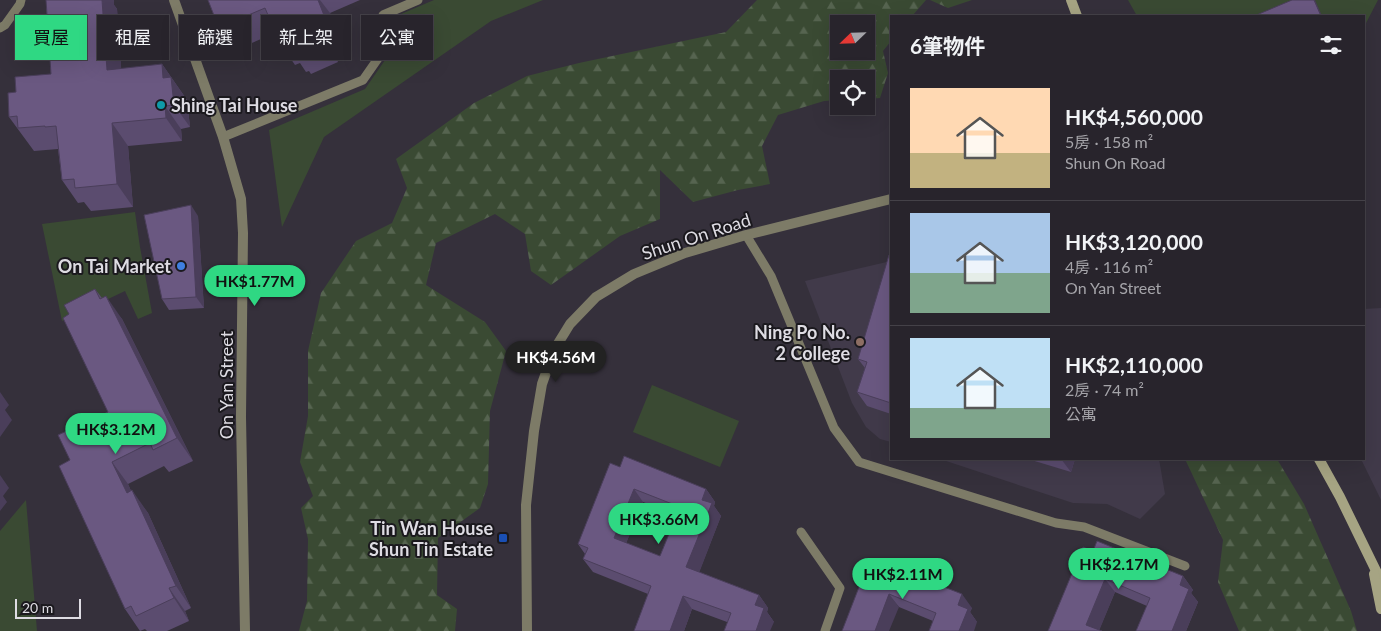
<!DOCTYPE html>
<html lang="zh-TW">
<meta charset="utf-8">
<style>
body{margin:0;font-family:Lato,"Noto Sans TC",sans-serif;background:#343038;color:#f1f3f6;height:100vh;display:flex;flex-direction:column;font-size:19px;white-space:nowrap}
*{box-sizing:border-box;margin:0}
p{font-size:16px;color:#a5a4a9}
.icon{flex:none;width:28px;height:28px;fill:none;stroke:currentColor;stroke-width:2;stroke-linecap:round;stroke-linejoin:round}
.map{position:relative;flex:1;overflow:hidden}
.side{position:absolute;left:890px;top:15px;width:475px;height:445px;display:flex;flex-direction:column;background:#28242c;border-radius:0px;box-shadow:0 5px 20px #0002,0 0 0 1px #444148}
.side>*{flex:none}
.banner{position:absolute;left:15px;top:15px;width:475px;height:45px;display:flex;gap:10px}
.needle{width:32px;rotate:247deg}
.buttons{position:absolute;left:830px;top:15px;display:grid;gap:10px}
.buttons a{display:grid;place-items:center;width:45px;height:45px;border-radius:0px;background:#28242c;box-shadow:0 5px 20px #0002,0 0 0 1px #444148;font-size:25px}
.scale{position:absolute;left:15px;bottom:12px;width:66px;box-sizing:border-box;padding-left:5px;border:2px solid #dedce3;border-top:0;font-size:14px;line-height:18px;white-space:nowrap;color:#dedce3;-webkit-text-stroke:4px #1b191e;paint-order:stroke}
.price{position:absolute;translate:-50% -42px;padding:0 11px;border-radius:18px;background:#2fd883;color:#111;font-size:16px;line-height:32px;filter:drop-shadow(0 1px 2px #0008)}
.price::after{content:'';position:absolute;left:50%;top:30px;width:15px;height:11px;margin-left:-8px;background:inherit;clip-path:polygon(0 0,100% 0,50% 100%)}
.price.active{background:#222;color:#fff}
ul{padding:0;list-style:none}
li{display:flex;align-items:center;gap:15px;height:125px;padding:0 20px}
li+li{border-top:1px solid #444148}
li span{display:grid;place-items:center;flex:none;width:140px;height:100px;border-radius:0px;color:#555}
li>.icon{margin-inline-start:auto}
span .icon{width:60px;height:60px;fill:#fffc;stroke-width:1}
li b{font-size:21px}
h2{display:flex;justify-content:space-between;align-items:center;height:60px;padding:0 20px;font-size:21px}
.chip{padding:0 18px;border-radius:0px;background:#28242c;box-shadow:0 5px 20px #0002,0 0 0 1px #444148;font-size:18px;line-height:45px}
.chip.active{background:#2fd883;color:#111}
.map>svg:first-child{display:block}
</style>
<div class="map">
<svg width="1381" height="631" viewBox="0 0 1381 631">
<defs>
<pattern id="forest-firs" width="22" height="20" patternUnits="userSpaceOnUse" patternTransform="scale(1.25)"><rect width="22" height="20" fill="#3a4a33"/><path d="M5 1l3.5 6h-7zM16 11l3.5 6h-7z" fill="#566450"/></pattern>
</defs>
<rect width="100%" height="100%" fill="#35303b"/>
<!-- built -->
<g fill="#413a4a">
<polygon points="891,261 891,442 880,439 866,427 852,403 805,281"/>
<polygon points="1381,308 1381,500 1361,459 1364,459 1364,309"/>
<polygon points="940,459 1159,459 1165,494 1140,519 1107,504 1073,503"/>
</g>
<!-- green -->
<g fill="#3a4a33">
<polygon points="434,0 543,0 491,21 324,137 282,227 269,130 365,89 401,37 394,17"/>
<polygon points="1128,0 1378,0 1364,27 1364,16 1137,16"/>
<polygon points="135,212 140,247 152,313 138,319 125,291 62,321 42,224"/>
<polygon points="652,385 739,421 720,467 633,432"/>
<polygon points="26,500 37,631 0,631 0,531"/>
</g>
<!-- forest -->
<g fill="url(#forest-firs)" fill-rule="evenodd">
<path d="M 757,0 L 926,0 L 912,16 L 891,16 L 891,41 L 883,51 L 888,73 L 880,98 L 866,99 L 866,79 L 839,79 L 839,100 L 824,101 L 778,115 L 762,146 L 770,184 L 738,190 L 693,202 L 660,170 L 660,219 L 620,236 L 551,285 L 531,271 L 525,234 L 495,214 L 436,243 L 426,285 L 485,322 L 506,351 L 490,411 L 488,484 L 480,508 L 438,538 L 437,595 L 457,609 L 455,631 L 299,631 L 307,601 L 308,539 L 301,508 L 313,496 L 300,462 L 308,416 L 308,351 L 321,293 L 356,241 L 392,223 L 407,188 L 396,159 L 474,103 L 527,76 L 579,63 L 726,32 ZM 839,24 L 866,24 L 866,51 L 839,51 Z"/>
<polygon points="930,0 972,0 948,8"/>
<polygon points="1185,459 1277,459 1304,504 1351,611 1357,631 1239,631 1218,582 1223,540"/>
</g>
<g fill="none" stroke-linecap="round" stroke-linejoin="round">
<!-- service -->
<g stroke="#7d7b67" stroke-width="9">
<polyline points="0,28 5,25 20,4 21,0"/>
<polyline points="223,137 363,80 393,37 383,15 418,0"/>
<polyline points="746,235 771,276 834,428 859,462 1056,523 1084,527 1185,566"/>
<polyline points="801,532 840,588 825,631"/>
</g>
<!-- minor -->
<polyline stroke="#7d7b67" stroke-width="10" points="174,0 223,137 241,199 243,233 241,417 245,631"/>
<!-- tertiary -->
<polyline stroke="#7d7b67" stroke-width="10" points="527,631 526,505 534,431 542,384 554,350 570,324 596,297 634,274 685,253 746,235 891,199"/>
<!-- secondary -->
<g stroke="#a6a483" stroke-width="10">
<polyline points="1071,0 1077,16"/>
<polyline points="1319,459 1340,497 1381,581"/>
<polyline points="1374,574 1381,609"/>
</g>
</g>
<!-- wall -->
<g fill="#5b4c6f" fill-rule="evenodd">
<polygon points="46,0 114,0 114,5 117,9 121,69 162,64 187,100 190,127 181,129 182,141 128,146 133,207 91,211 84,202 78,203 62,180 58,149 34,151 9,117 16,92 51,74"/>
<polygon points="208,0 360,0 330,13 343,45 336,48 340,58 337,59 338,62 311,74 309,71 306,72 300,63 295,65 280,43 275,33 247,45 243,38 235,42 233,39 231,40 215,18"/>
<polygon points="198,216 204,308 169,310 162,299"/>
<polygon points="891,256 891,414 867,406 857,392 865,368 858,359"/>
<polygon points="95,289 102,298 122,319 193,461 169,472 164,466 128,484 131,491 148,513 191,608 185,611 189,621 167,631 147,631 145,629 140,631 125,609 70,460 108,412 69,314"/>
<polygon points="1028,459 1075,459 1071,472"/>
<path d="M 620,467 L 706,489 L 715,502 L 714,506 L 721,516 L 699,572 L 759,595 L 768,608 L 767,612 L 774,622 L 727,622 L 692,609 L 684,631 L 634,631 L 648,594 L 593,572 L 583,559 L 585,554 L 578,544 ZM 643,502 L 677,515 L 660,556 L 626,543 Z"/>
<polygon points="1093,551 1183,576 1193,590 1191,593 1198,602 1186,631 1136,631 1147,606 1115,592 1099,630 1048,631"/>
<polygon points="866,569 972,608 970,612 977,622 933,621 899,607"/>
</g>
<!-- shaded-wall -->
<g fill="#4a3e5a">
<polygon points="102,0 114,0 114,5 117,9 123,93 107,70"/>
<polygon points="318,0 320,0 330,13 343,45 327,23"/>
<polygon points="1314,0 1315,0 1322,16 1321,16"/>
<polygon points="320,26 336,48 340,58 324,35"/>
<polygon points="321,36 337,59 338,62 322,39"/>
<polygon points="162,64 187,100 190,127 174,105 163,78"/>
<polygon points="165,106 181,129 182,141 166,118"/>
<polygon points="112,123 128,146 133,207 117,184"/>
<polygon points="191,205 198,216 204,308 196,297"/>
<polygon points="106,296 122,319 193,461 177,438"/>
<polygon points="0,392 9,405 5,410 12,420 0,437"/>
<polygon points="1061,459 1075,459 1071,472"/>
<polygon points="112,462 128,484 142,515 127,493"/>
<polygon points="0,475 9,488 3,496 7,502 0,511"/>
<polygon points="634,489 643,502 623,551 614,538"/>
<polygon points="706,489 715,502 714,506 721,516 696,581 686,567 702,500"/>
<polygon points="132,490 148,513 191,608 176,586"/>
<polygon points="1183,576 1193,590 1191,593 1198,602 1186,631 1172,631 1180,585"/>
<polygon points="1105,579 1115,592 1099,631 1086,625"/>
<polygon points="169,588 185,611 189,621 174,598"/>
<polygon points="889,594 899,607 889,631 875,631"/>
<polygon points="962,594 972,608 970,612 977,622 974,631 959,631 958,605"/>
<polygon points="759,595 768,608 767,612 774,622 770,631 756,631 755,605"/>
<polygon points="683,596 692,609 684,631 670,631"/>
</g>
<!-- building -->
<g fill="#6a5881" stroke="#4a3e5a" fill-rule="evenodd">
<polygon points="46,0 102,0 107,70 162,64 163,78 171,77 174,105 165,106 166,118 112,123 117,184 75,188 74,179 62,180 56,126 45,127 45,126 18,128 17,116 9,117 8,93 16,92 15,77 51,74"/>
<polygon points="208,0 318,0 327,23 320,26 324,35 321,36 322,39 295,51 294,48 290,49 286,40 280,43 265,8 232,22 229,15 219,19 218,16 215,18"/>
<polygon points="1292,0 1314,0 1321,16 1254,16"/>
<polygon points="191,205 196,297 162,299 144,215"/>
<polygon points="889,255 891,256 891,403 857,392 867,362 858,359"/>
<polygon points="95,289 100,299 106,296 177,438 153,450 150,443 112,462 127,493 132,490 176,586 169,588 174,598 136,616 131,606 125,609 59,466 70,460 58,435 108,412 63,318 69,314 64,305"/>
<path d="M 624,456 L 706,489 L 702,500 L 712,503 L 686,567 L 759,595 L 755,605 L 764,608 L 756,631 L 724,631 L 731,613 L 683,596 L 670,631 L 634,631 L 651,586 L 583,559 L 588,548 L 578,544 L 610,463 L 620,467 ZM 634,489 L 680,507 L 660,556 L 614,538 Z"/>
<polygon points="1097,541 1183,576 1180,585 1189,589 1172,631 1136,631 1150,598 1105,579 1086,625 1102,631 1048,631 1083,547 1093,551"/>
<polygon points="880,562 962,594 958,605 968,609 959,631 929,631 936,613 889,594 875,631 842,631 866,569 876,573"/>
</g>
<!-- markers -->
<circle fill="#0f9aa8" stroke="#1b191e" stroke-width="2" cx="161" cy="105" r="5"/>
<circle fill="#3f7fe0" stroke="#1b191e" stroke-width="2" cx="181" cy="266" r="5"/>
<circle fill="#8d6e63" stroke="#1b191e" stroke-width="2" cx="860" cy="342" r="5"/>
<rect fill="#1a4fb4" stroke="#1b191e" stroke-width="2" x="498" y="533" width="10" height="10" rx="2.5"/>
<g text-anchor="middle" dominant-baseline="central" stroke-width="4" stroke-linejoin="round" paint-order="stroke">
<!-- poi labels -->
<g font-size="18" font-weight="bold" fill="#dedce3" stroke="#1b191e" text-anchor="end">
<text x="171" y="105" text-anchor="start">Shing Tai House</text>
<text x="171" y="266">On Tai Market</text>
<text x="850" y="332">Ning Po No.<tspan x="850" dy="21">2 College</tspan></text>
<text x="493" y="528">Tin Wan House<tspan x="493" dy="21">Shun Tin Estate</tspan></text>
</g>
<!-- street labels -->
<g font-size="18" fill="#dedce3" stroke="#1b191e">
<text transform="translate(696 236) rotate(-18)">Shun On Road</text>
<text transform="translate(226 385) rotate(-90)">On Yan Street</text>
</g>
</g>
</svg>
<div class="buttons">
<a><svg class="needle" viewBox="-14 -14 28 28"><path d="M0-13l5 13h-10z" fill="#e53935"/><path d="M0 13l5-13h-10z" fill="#a5a4a9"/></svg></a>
<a><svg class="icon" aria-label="locate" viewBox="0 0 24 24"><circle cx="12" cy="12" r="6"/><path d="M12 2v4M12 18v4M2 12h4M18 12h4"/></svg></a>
</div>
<div class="scale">20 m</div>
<b class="price" style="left:255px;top:307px">HK$1.77M</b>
<b class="price active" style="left:556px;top:383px">HK$4.56M</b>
<b class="price" style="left:116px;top:455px">HK$3.12M</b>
<b class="price" style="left:659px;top:545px">HK$3.66M</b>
<b class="price" style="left:1119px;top:590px">HK$2.17M</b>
<b class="price" style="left:903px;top:600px">HK$2.11M</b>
<div class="banner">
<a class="chip active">買屋</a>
<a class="chip">租屋</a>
<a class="chip">篩選</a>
<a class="chip">新上架</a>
<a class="chip">公寓</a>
</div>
<section class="side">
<h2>6筆物件<svg class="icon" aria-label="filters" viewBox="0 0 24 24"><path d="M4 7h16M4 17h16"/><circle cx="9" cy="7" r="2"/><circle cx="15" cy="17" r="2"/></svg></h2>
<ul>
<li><span style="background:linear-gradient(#ffd9b3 65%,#c2b280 0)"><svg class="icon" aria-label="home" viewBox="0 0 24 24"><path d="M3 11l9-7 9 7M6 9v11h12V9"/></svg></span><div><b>HK$4,560,000</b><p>5房 · 158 m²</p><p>Shun On Road</p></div></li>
<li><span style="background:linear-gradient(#a9c7e8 60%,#7fa58c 0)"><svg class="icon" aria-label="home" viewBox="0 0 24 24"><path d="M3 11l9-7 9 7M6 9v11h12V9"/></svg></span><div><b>HK$3,120,000</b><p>4房 · 116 m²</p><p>On Yan Street</p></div></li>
<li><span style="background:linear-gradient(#bfe0f5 70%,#7fa58c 0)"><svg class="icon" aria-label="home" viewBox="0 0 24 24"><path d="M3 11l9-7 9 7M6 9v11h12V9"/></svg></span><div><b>HK$2,110,000</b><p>2房 · 74 m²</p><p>公寓</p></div></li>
</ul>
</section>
</div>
